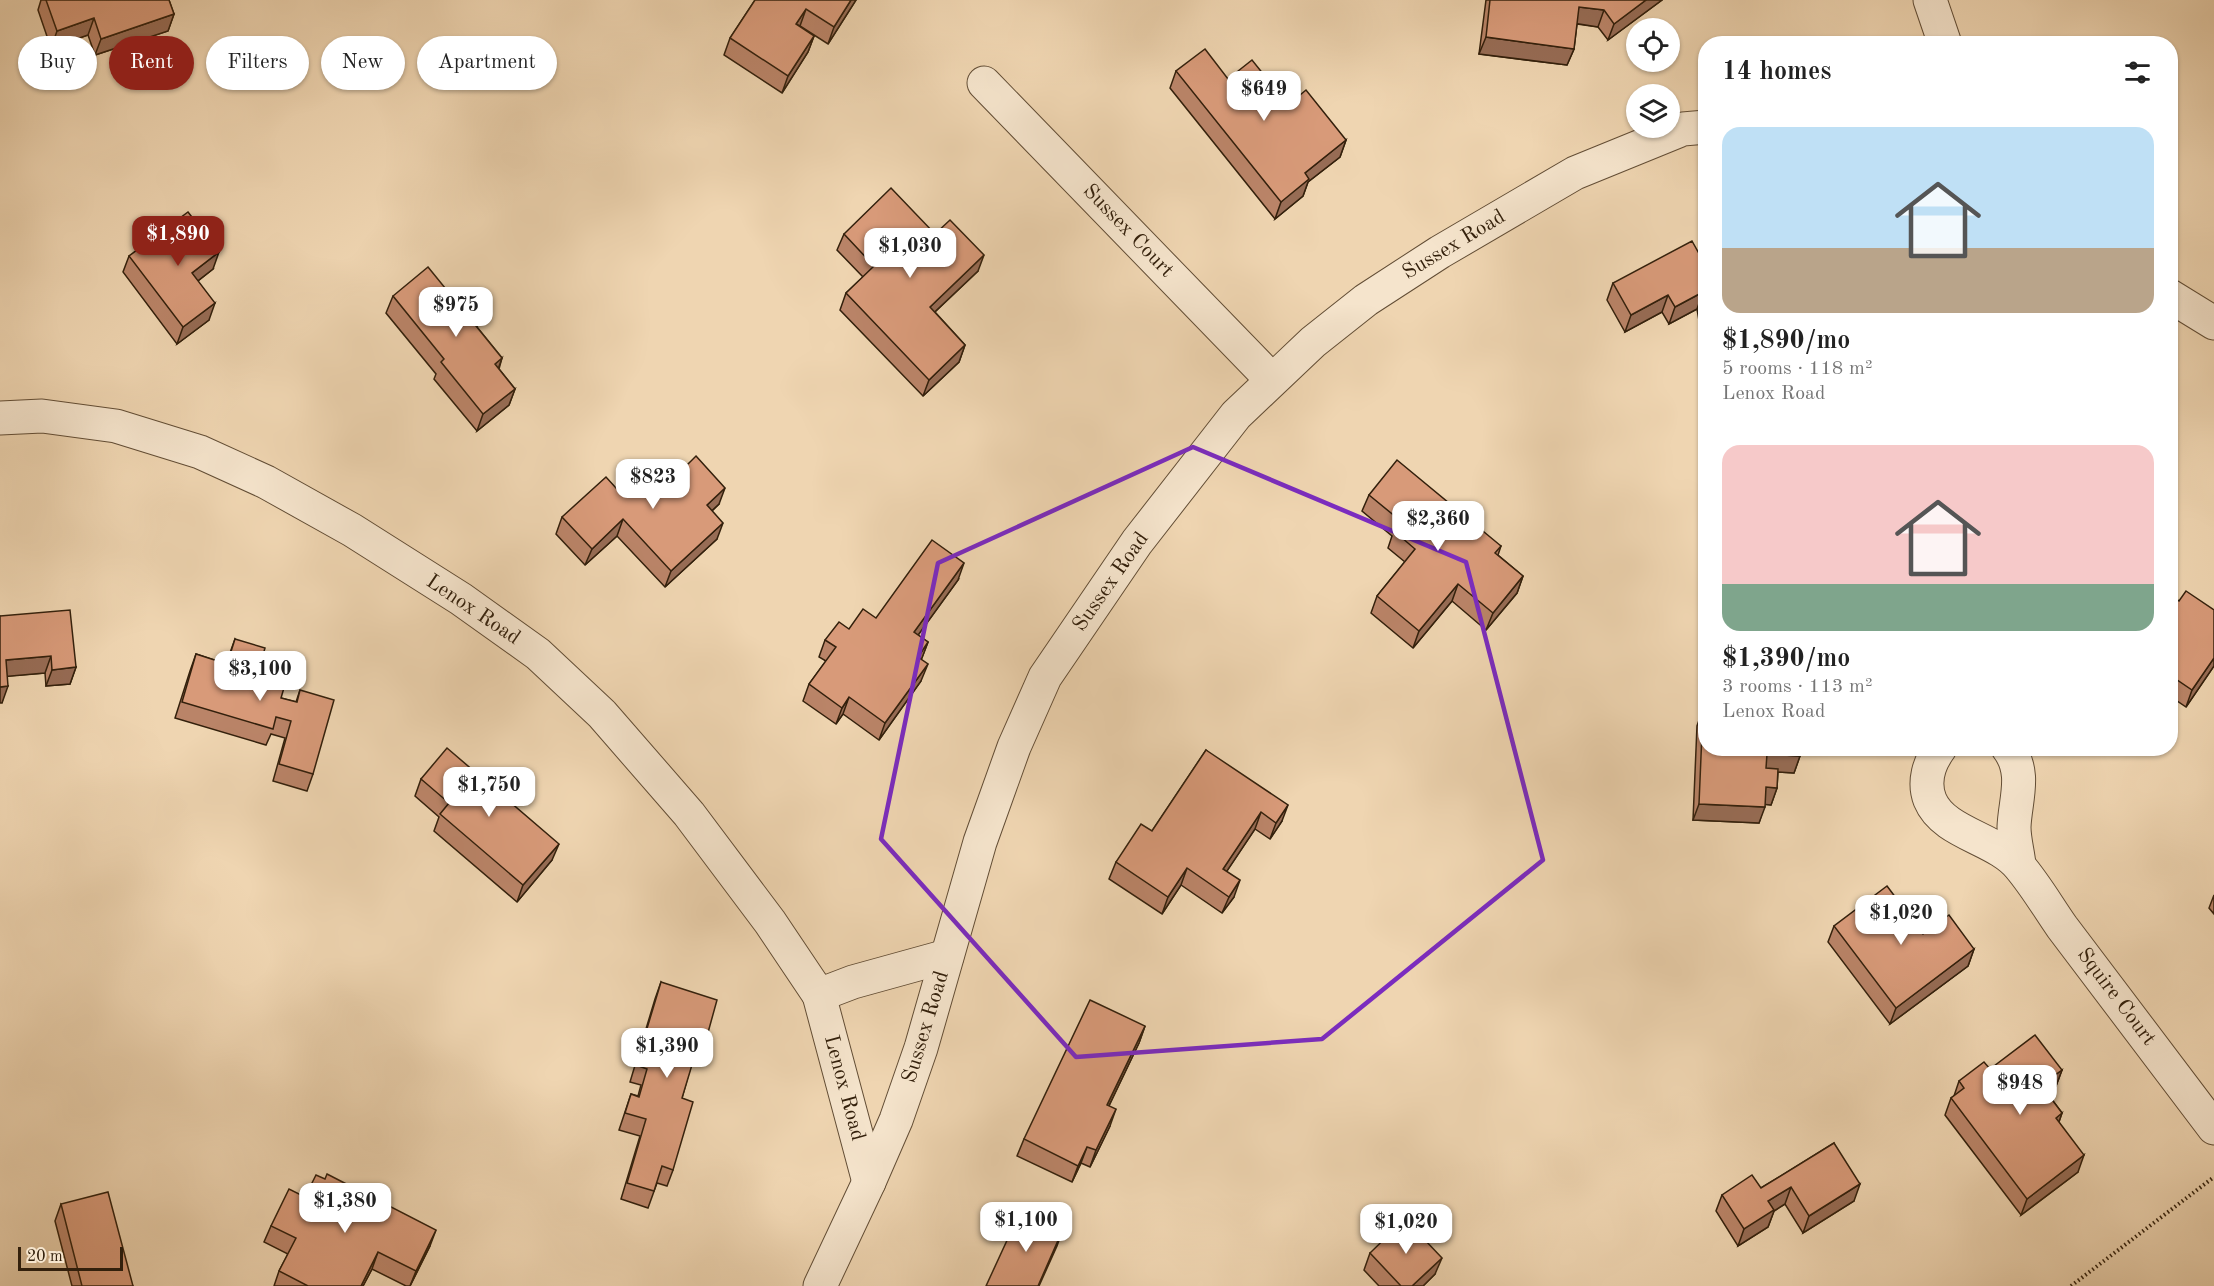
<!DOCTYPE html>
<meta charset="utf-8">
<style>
body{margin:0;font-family:"Old Standard TT",serif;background:#f2f2f2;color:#222;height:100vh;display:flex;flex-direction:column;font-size:22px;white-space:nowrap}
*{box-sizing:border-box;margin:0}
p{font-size:20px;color:#767676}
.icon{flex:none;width:33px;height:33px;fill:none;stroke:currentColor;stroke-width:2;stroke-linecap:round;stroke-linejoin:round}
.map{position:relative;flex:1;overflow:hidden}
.details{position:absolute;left:1698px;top:36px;width:480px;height:720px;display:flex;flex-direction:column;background:#fff;border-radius:24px;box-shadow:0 2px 4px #0004}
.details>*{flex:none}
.hud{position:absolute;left:18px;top:36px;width:570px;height:54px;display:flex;gap:12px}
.tools{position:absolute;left:1626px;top:18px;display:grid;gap:12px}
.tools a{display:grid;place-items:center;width:54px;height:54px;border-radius:50%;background:#fff;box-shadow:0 2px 4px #0004;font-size:30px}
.scale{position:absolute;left:18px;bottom:15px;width:105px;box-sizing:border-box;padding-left:6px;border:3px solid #33200c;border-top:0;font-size:16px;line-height:21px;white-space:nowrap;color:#33200c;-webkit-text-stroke:4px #f5e4cc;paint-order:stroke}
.price{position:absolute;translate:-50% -51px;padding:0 14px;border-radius:12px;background:#fff;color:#222;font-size:20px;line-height:39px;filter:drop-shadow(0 2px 3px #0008)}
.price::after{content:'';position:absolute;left:50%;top:36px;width:18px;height:14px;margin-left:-9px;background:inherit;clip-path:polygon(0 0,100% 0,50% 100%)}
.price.active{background:#8f2418;color:#fff}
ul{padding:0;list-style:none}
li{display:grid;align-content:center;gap:12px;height:318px;padding:0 24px}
li span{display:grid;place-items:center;height:186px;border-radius:18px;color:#555}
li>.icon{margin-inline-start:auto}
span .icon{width:108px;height:108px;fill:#fffc;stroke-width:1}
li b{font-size:26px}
h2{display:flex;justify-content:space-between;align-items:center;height:72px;padding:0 24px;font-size:26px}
.tag{padding:0 21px;border-radius:27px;background:#fff;box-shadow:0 2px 4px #0004;font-size:21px;line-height:54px}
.tag.active{background:#8f2418;color:#fff}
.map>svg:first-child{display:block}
</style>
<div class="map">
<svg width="2214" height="1286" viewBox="0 0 2214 1286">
<rect width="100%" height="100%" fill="#efd5b1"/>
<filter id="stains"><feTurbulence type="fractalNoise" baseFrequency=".00333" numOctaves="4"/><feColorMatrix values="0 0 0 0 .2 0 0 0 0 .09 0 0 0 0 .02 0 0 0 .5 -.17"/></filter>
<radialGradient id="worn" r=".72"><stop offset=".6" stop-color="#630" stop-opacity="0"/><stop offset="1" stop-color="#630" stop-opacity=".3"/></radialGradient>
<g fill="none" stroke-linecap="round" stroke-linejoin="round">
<defs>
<g id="street">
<polyline points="1930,0 1945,44"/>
<polyline points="984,83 1272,380"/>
<polyline points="2170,296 2214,323"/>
<polyline points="0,418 42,416 116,426 200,452 266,482 352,530 461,599 538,654 602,714 689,814 770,922 819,995 853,982 947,956"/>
<path d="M 1940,748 C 1929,763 1923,782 1930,800 C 1944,834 1997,838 2020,867 C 2036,886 2048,907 2062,927 C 2112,994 2163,1061 2214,1128"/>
<path d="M 2008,748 C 2027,773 2015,800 2014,827 C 2014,840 2018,853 2019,865"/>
<polyline points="819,995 869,1182"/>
<polyline points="820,1286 869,1182 896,1120 921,1048 980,842 1014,747 1045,677 1137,542 1236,415 1313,342 1366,300 1440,252 1575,173 1683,129 1706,127"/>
</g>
</defs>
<!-- street casing -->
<use href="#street" stroke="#624d35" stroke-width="35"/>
<!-- path -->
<polyline stroke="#33200c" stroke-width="4" stroke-dasharray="1.5 3" stroke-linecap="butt" points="2071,1286 2214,1177"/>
<!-- street -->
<use href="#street" stroke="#f5e4cc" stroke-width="33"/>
</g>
<!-- wall -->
<g fill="#ba8468" stroke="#33200c" stroke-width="1.5">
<polygon points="41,0 169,0 174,14 168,31 95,55 88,35 51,48 38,10"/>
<polygon points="755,0 856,0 828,44 800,26 814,36 808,52 782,93 724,55 730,38"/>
<polygon points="1486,0 1662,0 1608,40 1598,27 1577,24 1574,49 1567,65 1479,54"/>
<polygon points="1176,71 1228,79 1288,105 1346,140 1340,157 1308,182 1303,196 1275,219 1170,88"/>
<polygon points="844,234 935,234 978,271 935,312 965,345 959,362 923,396 840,310 846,293 863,277 837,250"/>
<polygon points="129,256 213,269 198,281 209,320 177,344 123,272"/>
<polygon points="1706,266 1706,361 1697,309 1669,324 1662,312 1625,332 1607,300 1613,283"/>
<polygon points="393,296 454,299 483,311 477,327 502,358 499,369 515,389 509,405 477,431 434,379 436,374 386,313"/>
<polygon points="654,479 719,504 712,511 717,539 665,587 617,536 585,565 556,534 562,517 616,488"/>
<polygon points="1369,495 1501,546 1498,555 1523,576 1517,593 1486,630 1452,601 1413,648 1371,613 1377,596 1405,562 1388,548 1392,536 1362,511"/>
<polygon points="958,580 918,635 928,642 921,660 921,681 879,740 843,714 836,724 803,701 809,684 826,661 819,657 825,640 876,618"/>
<polygon points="2170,595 2179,601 2214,666 2186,707 2170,696"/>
<polygon points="0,616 76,667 70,684 46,686 45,673 7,676 2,703"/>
<polygon points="235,639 258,673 281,698 296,702 300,690 313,774 307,791 273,781 285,738 271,734 266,745 175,718 190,671 196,654 226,664"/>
<polygon points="1703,709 1800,756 1794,773 1778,772 1777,788 1771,805 1765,804 1759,823 1693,820 1697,726"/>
<polygon points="1206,750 1282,821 1270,839 1255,829 1226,872 1234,897 1222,913 1181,885 1162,914 1109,879 1116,862 1152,831"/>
<polygon points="421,779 552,860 517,902 434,831 439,817 415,796"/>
<polygon points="2214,895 2214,914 2209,908"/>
<polygon points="1834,926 1923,934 1974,949 1968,966 1890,1024 1828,942"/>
<polygon points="661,982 704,1047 697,1063 692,1062 682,1098 673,1170 667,1186 657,1183 648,1208 621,1199 640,1136 619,1130 631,1094 638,1096 641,1085 630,1082 655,999"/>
<polygon points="1145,1026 1139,1043 1109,1106 1110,1126 1090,1167 1081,1163 1072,1182 1017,1156 1024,1139"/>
<polygon points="1990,1069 2062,1070 2056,1086 2047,1093 2062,1113 2059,1122 2078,1172 2021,1215 1945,1115 1951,1098 1954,1096 1959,1081"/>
<polygon points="1834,1143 1854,1201 1803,1233 1785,1204 1774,1211 1768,1227 1738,1246 1716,1211 1722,1195 1761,1188"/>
<polygon points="305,1197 430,1246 410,1286 406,1286 372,1269 363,1286 274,1286 279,1271 288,1254 264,1242 271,1226"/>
<polygon points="61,1204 133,1286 72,1286 55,1221"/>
<polygon points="1370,1253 1435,1274 1423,1286 1379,1286 1364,1270"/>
</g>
<!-- shaded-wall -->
<g fill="#976c55" stroke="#33200c" stroke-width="1.5">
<polygon points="851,0 856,0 828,44 834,27"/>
<polygon points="1646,0 1662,0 1608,40 1614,24"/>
<polygon points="1579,7 1604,10 1598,27 1573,23"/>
<polygon points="806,9 800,26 796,24"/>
<polygon points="174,14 168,31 95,55 101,39"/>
<polygon points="94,18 88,35 51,48 57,31"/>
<polygon points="814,36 808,52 782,93 788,76"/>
<polygon points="1486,37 1574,49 1567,65 1479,54"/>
<polygon points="1346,140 1340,157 1308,182 1303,196 1275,219 1281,202 1305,173"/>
<polygon points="219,252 213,269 186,290 192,273"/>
<polygon points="984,255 978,271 923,323 930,307"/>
<polygon points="1703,292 1697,309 1669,324 1675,307"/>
<polygon points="1668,295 1662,312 1625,332 1631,315"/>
<polygon points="215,303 209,320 177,344 183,327"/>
<polygon points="483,311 477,327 471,320"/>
<polygon points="965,345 959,362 923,396 929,380"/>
<polygon points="502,358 496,375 495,364"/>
<polygon points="515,389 509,405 477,431 483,414"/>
<polygon points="725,488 719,504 701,521 707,505"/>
<polygon points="623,519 617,536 585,565 592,549"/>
<polygon points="723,523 717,539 665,587 671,571"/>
<polygon points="964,563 958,580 908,649 914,632"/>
<polygon points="1523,576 1517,593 1486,630 1493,613"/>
<polygon points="1458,584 1452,601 1413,648 1419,631"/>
<polygon points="928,642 922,658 911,674 918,657"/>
<polygon points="51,656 45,673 0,677 6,660"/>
<polygon points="2214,658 2214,666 2186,707 2192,690"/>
<polygon points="928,664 921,681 879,740 885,723"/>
<polygon points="76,667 70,684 46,686 52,670"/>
<polygon points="8,686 2,703 0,703 0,687"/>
<polygon points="849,697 843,714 836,724 842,708"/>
<polygon points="1767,754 1800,756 1794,773 1761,771"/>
<polygon points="1766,787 1777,788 1771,805 1759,804"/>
<polygon points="1699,804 1765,807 1759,823 1693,820"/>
<polygon points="1288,805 1282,821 1270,839 1276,823"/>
<polygon points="1261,812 1255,829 1217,886 1223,869"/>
<polygon points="559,844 552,860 517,902 523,885"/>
<polygon points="1187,868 1181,885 1162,914 1168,897"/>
<polygon points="1240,880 1234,897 1222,913 1229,897"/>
<polygon points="1974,949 1968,966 1890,1024 1896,1008"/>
<polygon points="1145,1026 1139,1043 1101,1122 1107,1105"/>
<polygon points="2062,1070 2056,1086 2035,1102 2041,1085"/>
<polygon points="1116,1109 1110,1126 1090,1167 1096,1150"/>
<polygon points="2062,1113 2056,1130 2056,1118"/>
<polygon points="1087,1147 1081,1163 1072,1182 1078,1166"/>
<polygon points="2084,1155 2078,1172 2021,1215 2027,1199"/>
<polygon points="1860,1184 1854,1201 1803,1233 1809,1216"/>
<polygon points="1791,1187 1785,1204 1774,1211 1768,1227 1738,1246 1744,1229 1768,1201"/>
<polygon points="1063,1229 1057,1246 1039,1286 1038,1286"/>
<polygon points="436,1230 430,1246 410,1286 416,1271"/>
<polygon points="378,1252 372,1269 363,1286 361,1286"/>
<polygon points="1442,1258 1435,1274 1423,1286 1412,1286"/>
</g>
<!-- building -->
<g fill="#d89a79" stroke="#33200c" stroke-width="1.5">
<polygon points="46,0 169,0 174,14 101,39 94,18 57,31"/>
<polygon points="755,0 851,0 834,27 806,9 796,24 814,36 788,76 730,38"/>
<polygon points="1490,0 1646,0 1614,24 1604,10 1579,7 1574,49 1486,37"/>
<polygon points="1205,49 1228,79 1252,60 1288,105 1306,90 1346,140 1305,173 1309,179 1281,202 1176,71"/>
<polygon points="891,188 935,234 950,220 984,255 930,307 965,345 929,380 846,293 874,266 844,234"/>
<polygon points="188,212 219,252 192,273 215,303 183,327 129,256"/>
<polygon points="1692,241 1706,266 1706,307 1703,292 1675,307 1668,295 1631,315 1613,283"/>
<polygon points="428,267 454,299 466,289 483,311 471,320 502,358 495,364 515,389 483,414 441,362 444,359 393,296"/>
<polygon points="696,456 725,488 707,505 723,523 671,571 623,519 592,549 562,517 606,477 616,488 641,464 654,479 670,465 678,474"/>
<polygon points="1397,460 1501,546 1495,553 1523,576 1493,613 1458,584 1419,631 1377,596 1415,549 1394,531 1402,522 1369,495"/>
<polygon points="932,540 964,563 914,632 928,642 918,657 928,664 885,723 849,697 842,708 809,684 836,647 825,640 839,622 849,629 863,609 876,618"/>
<polygon points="2186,591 2214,610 2214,658 2192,690 2170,675 2170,595 2179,601"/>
<polygon points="70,610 76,667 52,670 51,656 6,660 8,686 0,687 0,616"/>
<polygon points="235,639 265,648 258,673 286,681 281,698 297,702 300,690 334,700 313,774 279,764 291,721 276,717 273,729 182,702 196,654 227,664"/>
<polygon points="1703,709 1706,710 1706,748 1801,748 1800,756 1767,754 1766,768 1778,769 1777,788 1766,787 1765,807 1699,804"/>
<polygon points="447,748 559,844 523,885 440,814 449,803 421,779"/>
<polygon points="1206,750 1288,805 1276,823 1261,812 1223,869 1240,880 1229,897 1187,868 1168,897 1116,862 1141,824 1152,831"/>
<polygon points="1887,886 1923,934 1949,915 1974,949 1896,1008 1834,926"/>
<polygon points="661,982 717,1000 704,1047 698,1045 682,1098 693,1102 673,1170 662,1166 654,1191 627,1183 646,1119 625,1113 631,1094 639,1097 647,1069 636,1065"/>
<polygon points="1090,1000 1145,1026 1107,1105 1116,1109 1096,1150 1087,1147 1078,1166 1024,1139"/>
<polygon points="2035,1035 2062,1070 2041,1085 2062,1113 2056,1118 2084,1155 2027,1199 1951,1098 1964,1088 1959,1081 1984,1062 1990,1069"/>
<polygon points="1834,1143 1860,1184 1809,1216 1791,1187 1768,1201 1774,1210 1744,1229 1722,1195 1752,1175 1761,1188"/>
<polygon points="327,1174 436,1230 416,1271 378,1252 361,1286 308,1286 279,1271 296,1238 271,1226 289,1189 305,1197 316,1175 325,1179"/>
<polygon points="108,1192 133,1286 82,1286 61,1204"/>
<polygon points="1021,1210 1063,1229 1038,1286 986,1286"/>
<polygon points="1405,1219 1442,1258 1412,1286 1401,1286 1370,1253"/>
</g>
<!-- marked area -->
<path fill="none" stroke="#7b2cbf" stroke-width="4.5" stroke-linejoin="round" d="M 1193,447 L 1466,562 L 1543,860 L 1322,1039 L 1076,1057 L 881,839 L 938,563 Z"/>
<g text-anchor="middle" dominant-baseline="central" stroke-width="4.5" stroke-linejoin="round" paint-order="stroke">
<!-- street labels -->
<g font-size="21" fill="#33200c" stroke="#f5e4cc">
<text transform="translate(1128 231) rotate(46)">Sussex Court</text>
<text transform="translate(1454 245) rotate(-31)">Sussex Road</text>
<text transform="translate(1111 582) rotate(-55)">Sussex Road</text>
<text transform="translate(473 610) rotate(34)">Lenox Road</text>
<text transform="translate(2116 997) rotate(53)">Squire Court</text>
<text transform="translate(926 1027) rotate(-73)">Sussex Road</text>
<text transform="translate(844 1088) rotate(75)">Lenox Road</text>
</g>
</g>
<rect width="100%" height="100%" filter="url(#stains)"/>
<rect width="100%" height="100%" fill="url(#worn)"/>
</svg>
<div class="tools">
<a><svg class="icon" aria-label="locate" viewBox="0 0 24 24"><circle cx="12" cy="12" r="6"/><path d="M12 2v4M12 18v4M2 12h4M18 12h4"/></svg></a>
<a><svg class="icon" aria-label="layers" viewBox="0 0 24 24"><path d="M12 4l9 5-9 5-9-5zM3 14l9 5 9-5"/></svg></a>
</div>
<div class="scale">20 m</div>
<b class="price" style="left:1264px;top:122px">$649</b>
<b class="price active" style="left:178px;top:267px">$1,890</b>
<b class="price" style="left:910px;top:279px">$1,030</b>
<b class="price" style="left:456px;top:338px">$975</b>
<b class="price" style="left:653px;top:510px">$823</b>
<b class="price" style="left:1438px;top:552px">$2,360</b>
<b class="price" style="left:260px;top:702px">$3,100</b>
<b class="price" style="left:489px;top:818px">$1,750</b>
<b class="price" style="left:1901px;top:946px">$1,020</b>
<b class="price" style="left:667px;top:1079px">$1,390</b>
<b class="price" style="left:2020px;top:1116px">$948</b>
<b class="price" style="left:345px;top:1234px">$1,380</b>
<b class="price" style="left:1026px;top:1253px">$1,100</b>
<b class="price" style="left:1406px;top:1255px">$1,020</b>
<div class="hud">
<a class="tag">Buy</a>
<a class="tag active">Rent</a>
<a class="tag">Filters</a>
<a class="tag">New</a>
<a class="tag">Apartment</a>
</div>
<section class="details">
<h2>14 homes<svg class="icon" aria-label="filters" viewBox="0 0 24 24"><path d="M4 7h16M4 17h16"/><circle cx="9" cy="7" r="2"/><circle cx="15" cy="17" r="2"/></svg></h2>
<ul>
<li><span style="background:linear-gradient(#bfe0f5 65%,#b9a48a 0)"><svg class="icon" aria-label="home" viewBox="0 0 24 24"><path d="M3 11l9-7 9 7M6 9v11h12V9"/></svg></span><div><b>$1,890/mo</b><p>5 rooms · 118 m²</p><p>Lenox Road</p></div></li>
<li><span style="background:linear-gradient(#f6c9c9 75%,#7fa58c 0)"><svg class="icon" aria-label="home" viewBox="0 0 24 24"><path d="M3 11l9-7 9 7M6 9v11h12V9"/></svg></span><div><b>$1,390/mo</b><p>3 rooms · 113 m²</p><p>Lenox Road</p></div></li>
</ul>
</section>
</div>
